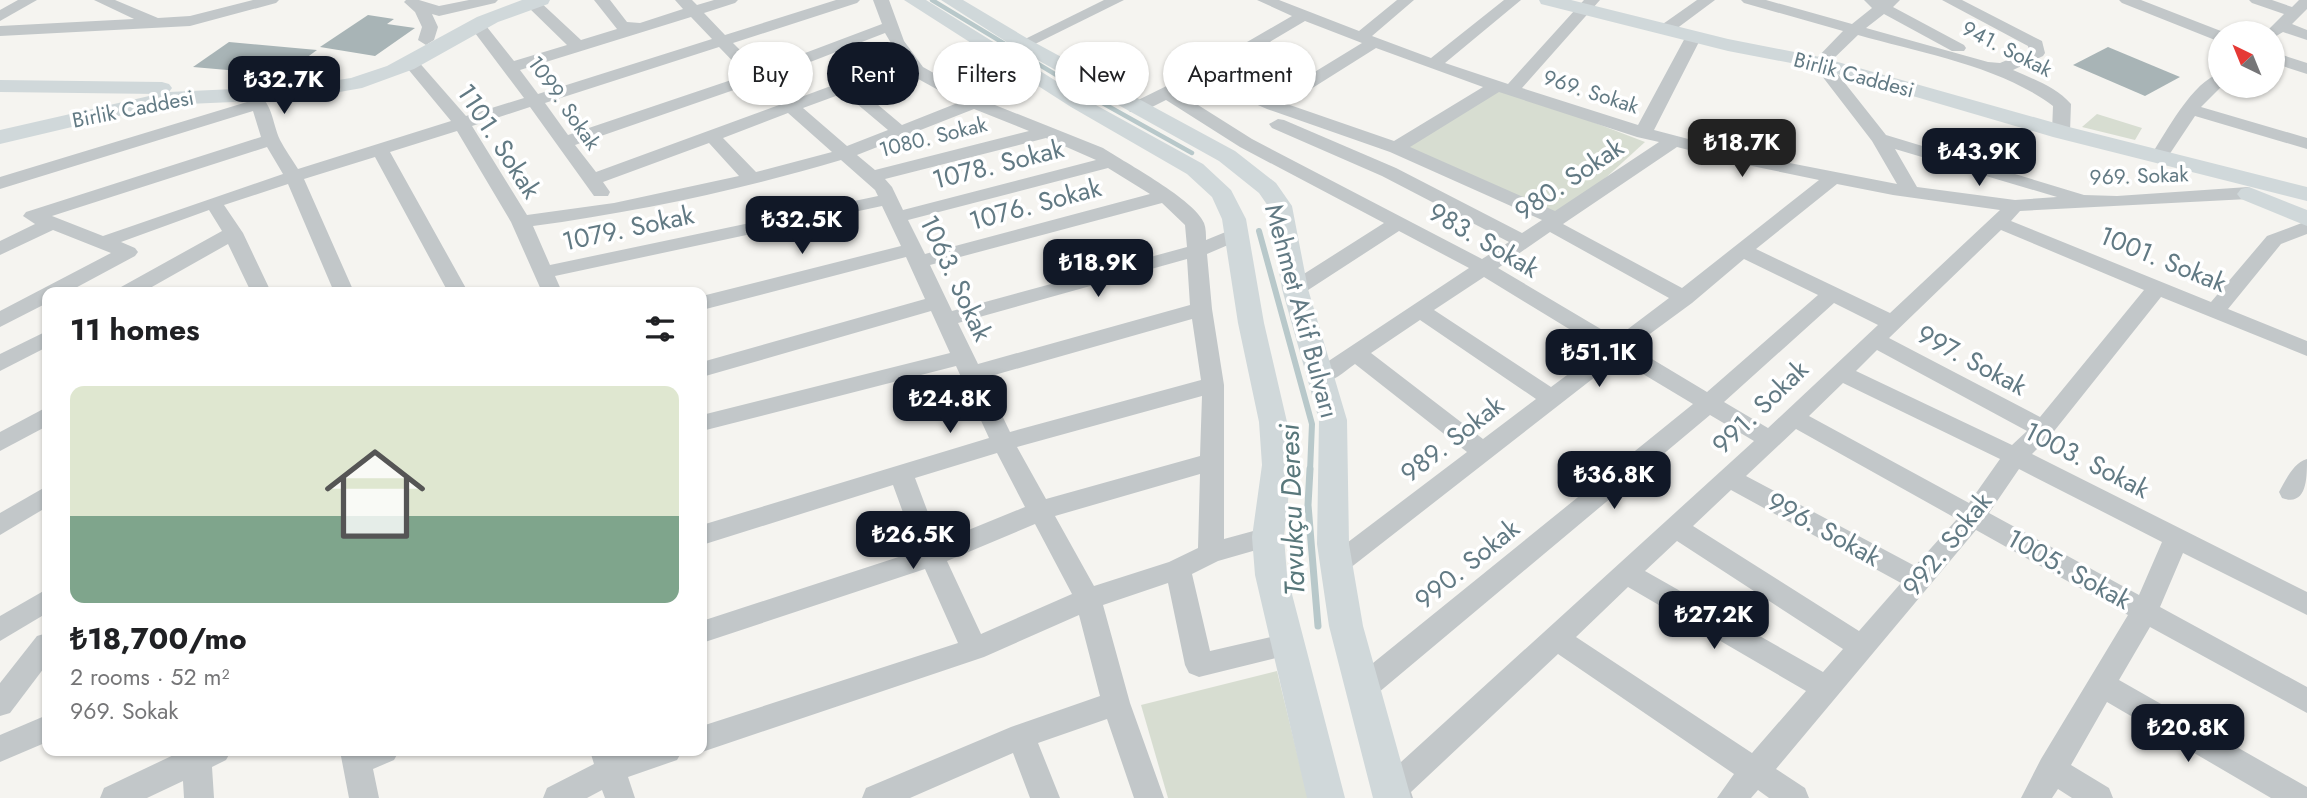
<!DOCTYPE html>
<meta charset="utf-8">
<style>
body{margin:0;font-family:Jost,sans-serif;background:#f6f6f6;color:#202124;height:100vh;display:flex;flex-direction:column;font-size:26px;white-space:nowrap}
*{box-sizing:border-box;margin:0}
p{font-size:23px;color:#757577}
.icon{flex:none;width:38px;height:38px;fill:none;stroke:currentColor;stroke-width:2;stroke-linecap:round;stroke-linejoin:round}
.map{position:relative;flex:1;overflow:hidden}
.panel{position:absolute;left:42px;top:287px;width:665px;height:469px;display:flex;flex-direction:column;background:#fff;border-radius:14px;box-shadow:0 2px 5px #0004}
.panel>*{flex:none}
.banner{position:absolute;left:728px;top:42px;width:665px;height:63px;display:flex;gap:14px}
.needle{width:46px;rotate:317deg}
.fabs{position:absolute;left:2208px;top:21px;display:grid;gap:14px}
.fabs a{display:grid;place-items:center;width:77px;height:77px;border-radius:50%;background:#fff;box-shadow:0 2px 5px #0004;font-size:35px}
.price{position:absolute;translate:-50% -60px;padding:0 16px;border-radius:14px;background:#111827;color:#fff;font-size:23px;line-height:46px;filter:drop-shadow(0 2px 4px #0008)}
.price::after{content:'';position:absolute;left:50%;top:42px;width:21px;height:16px;margin-left:-10px;background:inherit;clip-path:polygon(0 0,100% 0,50% 100%)}
.price.active{background:#222;color:#fff}
ul{padding:0;list-style:none}
li{display:grid;align-content:center;gap:14px;height:371px;padding:0 28px}
li span{display:grid;place-items:center;height:217px;border-radius:14px;color:#555}
li>.icon{margin-inline-start:auto}
span .icon{width:126px;height:126px;fill:#fffc;stroke-width:1}
li b{font-size:30px}
h2{display:flex;justify-content:space-between;align-items:center;height:84px;padding:0 28px;font-size:30px}
.tag{padding:0 24px;border-radius:32px;background:#fff;box-shadow:0 2px 5px #0004;font-size:24px;line-height:63px}
.tag.active{background:#111827;color:#fff}
.map>svg:first-child{display:block}
</style>
<div class="map">
<svg width="2307" height="798" viewBox="0 0 2307 798">
<rect width="100%" height="100%" fill="#f5f4f0"/>
<!-- green -->
<g fill="#d7ddd1">
<polygon points="1491,83 1645,142 1557,222 1397,152"/>
<polygon points="2097,114 2142,128 2135,140 2082,127"/>
<polygon points="1277,671 1308,798 1168,798 1141,705"/>
</g>
<g fill="none" stroke-linecap="round" stroke-linejoin="round">
<!-- stream-far2 -->
<polyline stroke="#b8c8ca" stroke-width="4.5" points="932,0 1106,105 1192,153"/>
<!-- stream-far1 -->
<polyline stroke="#b8c8ca" stroke-width="6" points="1259,231 1312,424 1310,471"/>
<!-- stream -->
<polyline stroke="#b8c8ca" stroke-width="7" points="1310,469 1308,505 1318,626"/>
</g>
<!-- building -->
<g fill="#a8b4b6">
<polygon points="368,15 394,19 387,24 415,28 375,56 320,47"/>
<polygon points="229,42 317,50 283,75 193,67"/>
<polygon points="2108,47 2180,77 2145,96 2073,65"/>
</g>
<g fill="none" stroke-linecap="round" stroke-linejoin="round">
<!-- minor -->
<g fill="#c2c7c9" fill-rule="evenodd">
<polygon points="18,0 37,0 0,21 0,10"/>
<polygon points="94,0 115,0 158,18 190,16 253,0 279,0 276,3 190,26 0,36 0,26 134,19"/>
<polygon points="406,0 419,0 439,6 469,0 498,0 495,3 439,16 432,14 438,27 434,40 426,45 418,40 422,27 415,12 404,2"/>
<path d="M 526,0 L 538,0 L 581,40 L 617,29 L 594,0 L 610,0 L 627,22 L 640,23 L 683,9 L 675,0 L 692,0 L 697,5 L 714,0 L 738,0 L 735,3 L 704,13 L 725,35 L 836,0 L 860,0 L 857,3 L 733,43 L 760,70 L 882,24 L 873,0 L 889,0 L 904,41 L 923,67 L 980,99 L 1103,148 C 1126,163 1195,200 1204,223 C 1206,228 1206,235 1206,240 L 1228,231 L 1242,231 L 1245,235 L 1242,239 L 1207,254 L 1212,309 L 1224,385 L 1224,539 L 1268,527 L 1277,530 L 1281,537 L 1277,544 L 1218,561 L 1192,574 L 1210,651 L 1288,633 L 1298,636 L 1302,644 L 1298,652 L 1288,655 L 1199,677 L 1189,673 L 1185,665 L 1168,583 L 1103,605 L 1130,703 L 1164,798 L 1134,798 L 1107,719 L 1038,743 L 1060,798 L 1030,798 L 1013,753 L 910,798 L 862,798 L 866,788 L 1011,727 L 1100,696 L 1079,615 L 984,657 L 702,752 L 699,751 L 702,751 L 702,726 L 958,643 L 925,569 L 702,643 L 702,621 L 917,551 L 893,485 L 702,545 L 702,525 L 989,438 L 956,366 L 702,431 L 702,415 L 950,353 L 931,311 L 702,377 L 702,362 L 925,299 L 906,257 L 702,310 L 702,296 L 901,246 L 882,206 L 555,276 L 562,292 L 542,292 L 511,222 L 457,131 L 390,152 L 468,292 L 448,292 L 375,157 L 304,179 L 354,292 L 334,292 L 288,184 L 224,205 L 243,233 L 271,292 L 251,292 L 228,244 L 143,292 L 118,292 L 121,287 L 222,231 L 209,210 L 121,242 L 135,248 L 138,252 L 135,256 L 68,292 L 47,292 L 47,303 L 0,327 L 0,311 L 111,253 L 53,230 L 0,255 L 0,241 L 35,224 L 23,216 L 26,212 L 261,137 L 253,111 L 0,189 L 0,177 L 247,102 L 243,97 L 252,92 C 272,97 272,123 280,140 C 285,150 292,159 298,169 L 451,121 L 403,63 L 411,58 L 417,60 L 466,116 L 524,98 L 469,25 L 477,20 L 483,22 L 514,61 L 567,45 L 527,6 L 524,3 ZM 691,17 L 712,39 L 538,94 L 520,70 ZM 885,33 L 901,60 L 793,100 L 769,78 ZM 719,47 L 746,75 L 568,135 L 545,103 ZM 907,69 L 911,75 L 960,102 L 902,125 L 858,88 ZM 754,83 L 779,105 L 596,172 L 575,145 ZM 844,93 L 888,130 L 847,146 L 803,108 ZM 530,107 L 594,196 L 608,196 L 610,192 L 603,182 L 709,143 L 739,176 L 614,203 L 527,215 L 472,126 ZM 974,109 L 1029,131 L 875,170 L 857,155 ZM 788,113 L 832,152 L 756,172 L 723,138 ZM 1046,138 L 1096,160 L 903,210 L 892,187 L 885,179 ZM 267,147 L 283,174 L 103,236 L 52,216 ZM 841,160 L 875,190 L 878,196 L 550,265 L 533,226 C 637,212 740,190 841,160 ZM 1108,168 L 1150,194 L 925,254 L 908,220 ZM 1162,203 L 1185,225 L 1187,247 L 952,311 L 930,265 ZM 1187,259 L 1190,305 L 978,364 L 958,323 ZM 1192,319 L 1201,380 L 1010,432 L 984,378 ZM 1202,396 L 1200,456 L 1046,499 L 1017,447 ZM 997,453 L 1025,507 L 939,542 L 915,478 ZM 1200,474 L 1198,548 L 1169,562 L 1094,586 L 1055,516 ZM 1035,524 L 1072,594 L 981,634 L 947,561 Z"/>
<polygon points="1104,0 1124,0 1029,47 1023,49 1015,44"/>
<path d="M 1257,0 L 1279,0 L 1359,31 L 1397,0 L 1414,0 L 1372,36 L 1431,58 L 1504,0 L 1521,0 L 1445,63 L 1508,84 L 1584,0 L 1600,0 L 1522,88 L 1638,125 L 1686,36 L 1688,33 L 1700,33 L 1702,36 L 1654,130 L 1753,156 L 1897,184 L 1872,141 L 1812,63 L 1843,31 L 1744,3 L 1741,0 L 1766,0 L 1852,24 L 1872,8 L 1864,0 L 1900,0 L 1893,7 L 1964,45 L 1966,48 L 1964,51 L 1952,51 L 1884,14 L 1866,28 L 1988,62 L 2000,63 L 2029,51 L 2028,46 L 1942,0 L 1962,0 L 2042,41 L 2045,53 L 2043,56 L 2013,70 C 2033,79 2056,87 2071,104 L 2070,132 L 2061,137 L 2055,136 L 2052,132 L 2053,106 C 2000,66 1921,53 1858,35 L 1829,63 L 1886,135 L 2084,195 L 2117,196 L 2248,187 L 2257,193 L 2248,199 L 2020,211 L 2011,221 L 2211,302 L 2267,236 L 2307,221 L 2307,234 L 2281,244 L 2228,309 L 2307,341 L 2307,356 L 2161,297 L 2051,435 L 2032,454 L 2307,592 L 2307,615 L 2183,553 L 2160,607 L 2307,687 L 2307,713 L 2150,627 L 2119,680 L 2307,787 L 2307,798 L 2271,798 L 2107,702 L 2071,765 L 2109,788 L 2113,798 L 2072,798 L 2058,789 L 2052,798 L 2021,798 L 2041,759 L 2128,615 L 1976,530 L 1776,769 L 1805,788 L 1809,798 L 1769,798 L 1758,790 L 1751,798 L 1717,798 L 1734,774 L 1558,654 L 1411,792 L 1413,798 L 1378,798 L 1375,792 L 1379,782 L 1754,441 L 1710,415 L 1372,698 L 1362,701 L 1352,698 L 1348,689 L 1352,680 L 1693,404 L 1618,359 L 1345,572 L 1336,575 L 1327,572 L 1323,565 L 1327,558 L 1467,452 L 1355,364 C 1342,373 1329,387 1312,382 L 1309,377 L 1312,372 L 1469,268 L 1399,231 L 1302,294 L 1288,294 L 1285,289 L 1288,284 L 1384,223 L 1240,147 L 1166,100 L 1142,112 L 1130,112 L 1127,108 L 1130,104 L 1197,71 L 1292,16 ZM 1305,21 L 1362,43 L 1272,98 L 1216,74 ZM 1376,48 L 1483,87 L 1394,141 L 1287,104 ZM 1203,81 L 1267,109 L 1390,152 L 1542,220 L 1522,233 L 1396,168 L 1284,120 L 1278,119 L 1269,124 L 1272,128 L 1382,176 L 1509,242 L 1482,259 L 1252,139 L 1179,93 ZM 1499,92 L 1637,137 L 1659,142 L 1555,211 L 1410,147 ZM 1677,147 L 1752,166 L 1819,180 L 1682,288 L 1563,224 ZM 1895,149 L 2057,197 L 2015,200 L 1917,187 ZM 1837,184 L 1893,195 L 2000,210 L 1890,313 L 1756,249 ZM 2001,230 L 2144,290 L 2040,417 L 1889,338 ZM 1550,232 L 1669,298 L 1616,338 L 1498,268 ZM 1744,259 L 1818,295 L 1707,392 L 1632,347 L 1692,303 ZM 1484,277 L 1602,349 L 1551,387 L 1434,310 ZM 1834,303 L 1878,325 L 1768,428 L 1724,402 ZM 1420,320 L 1536,399 L 1483,439 L 1371,353 ZM 1877,350 L 2027,431 L 2012,445 L 1856,371 ZM 1843,383 L 2000,459 L 1969,503 L 1809,416 ZM 1796,429 L 1957,519 L 1915,566 L 1746,476 ZM 2019,469 L 2162,542 L 2139,595 L 1989,513 ZM 1731,490 L 1901,583 L 1859,631 L 1693,526 ZM 1677,541 L 1843,649 L 1823,672 L 1645,571 ZM 1628,587 L 1806,691 L 1752,753 L 1576,637 Z"/>
<polygon points="1697,0 1715,0 1672,32 1660,32 1658,29 1660,26"/>
<polygon points="2119,0 2141,0 2226,33 2221,33 2221,42 2215,40 2122,3"/>
<polygon points="2249,0 2272,0 2292,7 2299,0 2307,0 2307,9 2292,24 2307,30 2307,40 2283,32 2273,38 2273,33 2265,33 2284,14 2252,3"/>
<polygon points="2273,52 2307,63 2307,74 2273,63"/>
<path d="M 2221,73 L 2222,86 L 2201,107 L 2307,138 L 2307,149 L 2195,116 L 2165,161 L 2153,161 L 2150,157 C 2165,134 2193,80 2221,73 Z"/>
<polygon points="47,331 47,347 0,371 0,354"/>
<polygon points="47,407 47,426 0,451 0,432"/>
<path d="M 2307,459 C 2307,478 2307,507 2282,498 L 2279,492 C 2286,480 2293,463 2307,459 Z"/>
<polygon points="47,486 47,507 0,535 0,513"/>
<polygon points="47,589 47,613 0,641 0,616"/>
<polygon points="47,633 47,664 10,713 0,716 0,683 37,636"/>
<polygon points="47,715 47,742 0,762 0,735"/>
<polygon points="182,751 231,751 226,760 212,767 214,798 184,798 183,781 147,798 100,798 104,788"/>
<polygon points="340,751 399,751 394,760 373,769 379,798 349,798"/>
<polygon points="590,751 620,751 620,753 628,751 682,751 677,760 628,777 635,798 605,798 602,790 587,798 543,798 547,788 594,764"/>
</g>
<!-- major -->
<g fill="#d0d8da" fill-rule="evenodd">
<polygon points="522,0 550,0 548,4 498,22 414,69 362,88 300,99 165,105 0,144 0,130 158,94 0,92 0,80 162,82 169,84 172,88 169,92 300,86 351,78 387,66 477,17"/>
<polygon points="904,0 926,0 1085,99 1203,164 1231,190 1246,219 1264,323 1287,422 1292,465 1284,537 1287,575 1345,798 1307,798 1255,575 1252,537 1262,465 1259,422 1238,323 1222,219 1212,197 1187,174 1071,107"/>
<polygon points="941,0 963,0 1030,40 1235,151 1276,183 1292,206 1308,289 1347,420 1349,544 1363,626 1411,798 1373,798 1329,626 1317,544 1319,420 1282,289 1268,206 1259,193 1219,161 1016,48"/>
<polygon points="1539,0 1571,0 1728,39 1820,57 2069,127 2307,187 2307,201 2053,137 1817,68 1728,51 1541,4"/>
<polygon points="2249,187 2307,210 2307,226 2241,199 2237,194 2241,189"/>
</g>
</g>
<g text-anchor="middle" dominant-baseline="central" stroke-width="7" stroke-linejoin="round" paint-order="stroke">
<!-- far-street labels -->
<g font-size="21" fill="#627a84" stroke="#fff">
<text transform="translate(2007 49) rotate(27)">941. Sokak</text>
<text transform="translate(1854 75) rotate(15)">Birlik Caddesi</text>
<text transform="translate(1591 92) rotate(18)">969. Sokak</text>
<text transform="translate(564 103) rotate(55)">1099. Sokak</text>
<text transform="translate(133 109) rotate(-11)">Birlik Caddesi</text>
<text transform="translate(933 137) rotate(-14)">1080. Sokak</text>
<text transform="translate(2139 176) rotate(-2)">969. Sokak</text>
</g>
<!-- street labels -->
<g font-size="26" fill="#627a84" stroke="#fff">
<text transform="translate(499 141) rotate(57)">1101. Sokak</text>
<text transform="translate(998 164) rotate(-14)">1078. Sokak</text>
<text transform="translate(1569 179) rotate(-34)">980. Sokak</text>
<text transform="translate(1035 204) rotate(-15)">1076. Sokak</text>
<text transform="translate(628 228) rotate(-12)">1079. Sokak</text>
<text transform="translate(1484 240) rotate(30)">983. Sokak</text>
<text transform="translate(2163 259) rotate(22)">1001. Sokak</text>
<text transform="translate(956 278) rotate(65)">1063. Sokak</text>
<text transform="translate(1302 311) rotate(75)">Mehmet Akif Bulvarı</text>
<text transform="translate(1972 360) rotate(28)">997. Sokak</text>
<text transform="translate(1760 407) rotate(-44)">991. Sokak</text>
<text transform="translate(1452 439) rotate(-38)">989. Sokak</text>
<text transform="translate(2087 460) rotate(27)">1003. Sokak</text>
<text transform="translate(1824 529) rotate(29)">996. Sokak</text>
<text transform="translate(1947 544) rotate(-51)">992. Sokak</text>
<text transform="translate(1467 564) rotate(-39)">990. Sokak</text>
<text transform="translate(2069 569) rotate(29)">1005. Sokak</text>
</g>
<!-- water labels -->
<g font-size="28" font-style="italic" fill="#58777b" stroke="#fff">
<text transform="translate(1292 510) rotate(-92)">Tavukçu Deresi</text>
</g>
</g>
</svg>
<div class="fabs">
<a><svg class="needle" viewBox="-14 -14 28 28"><path d="M0-13l5 13h-10z" fill="#e53935"/><path d="M0 13l5-13h-10z" fill="#757577"/></svg></a>
</div>
<b class="price" style="left:284px;top:116px">₺32.7K</b>
<b class="price active" style="left:1742px;top:179px">₺18.7K</b>
<b class="price" style="left:1979px;top:188px">₺43.9K</b>
<b class="price" style="left:802px;top:256px">₺32.5K</b>
<b class="price" style="left:1098px;top:299px">₺18.9K</b>
<b class="price" style="left:1599px;top:389px">₺51.1K</b>
<b class="price" style="left:950px;top:435px">₺24.8K</b>
<b class="price" style="left:1614px;top:511px">₺36.8K</b>
<b class="price" style="left:913px;top:571px">₺26.5K</b>
<b class="price" style="left:1714px;top:651px">₺27.2K</b>
<b class="price" style="left:2188px;top:764px">₺20.8K</b>
<div class="banner">
<a class="tag">Buy</a>
<a class="tag active">Rent</a>
<a class="tag">Filters</a>
<a class="tag">New</a>
<a class="tag">Apartment</a>
</div>
<section class="panel">
<h2>11 homes<svg class="icon" aria-label="filters" viewBox="0 0 24 24"><path d="M4 7h16M4 17h16"/><circle cx="9" cy="7" r="2"/><circle cx="15" cy="17" r="2"/></svg></h2>
<ul>
<li><span style="background:linear-gradient(#dfe7d0 60%,#7fa58c 0)"><svg class="icon" aria-label="home" viewBox="0 0 24 24"><path d="M3 11l9-7 9 7M6 9v11h12V9"/></svg></span><div><b>₺18,700/mo</b><p>2 rooms · 52 m²</p><p>969. Sokak</p></div></li>
</ul>
</section>
</div>
